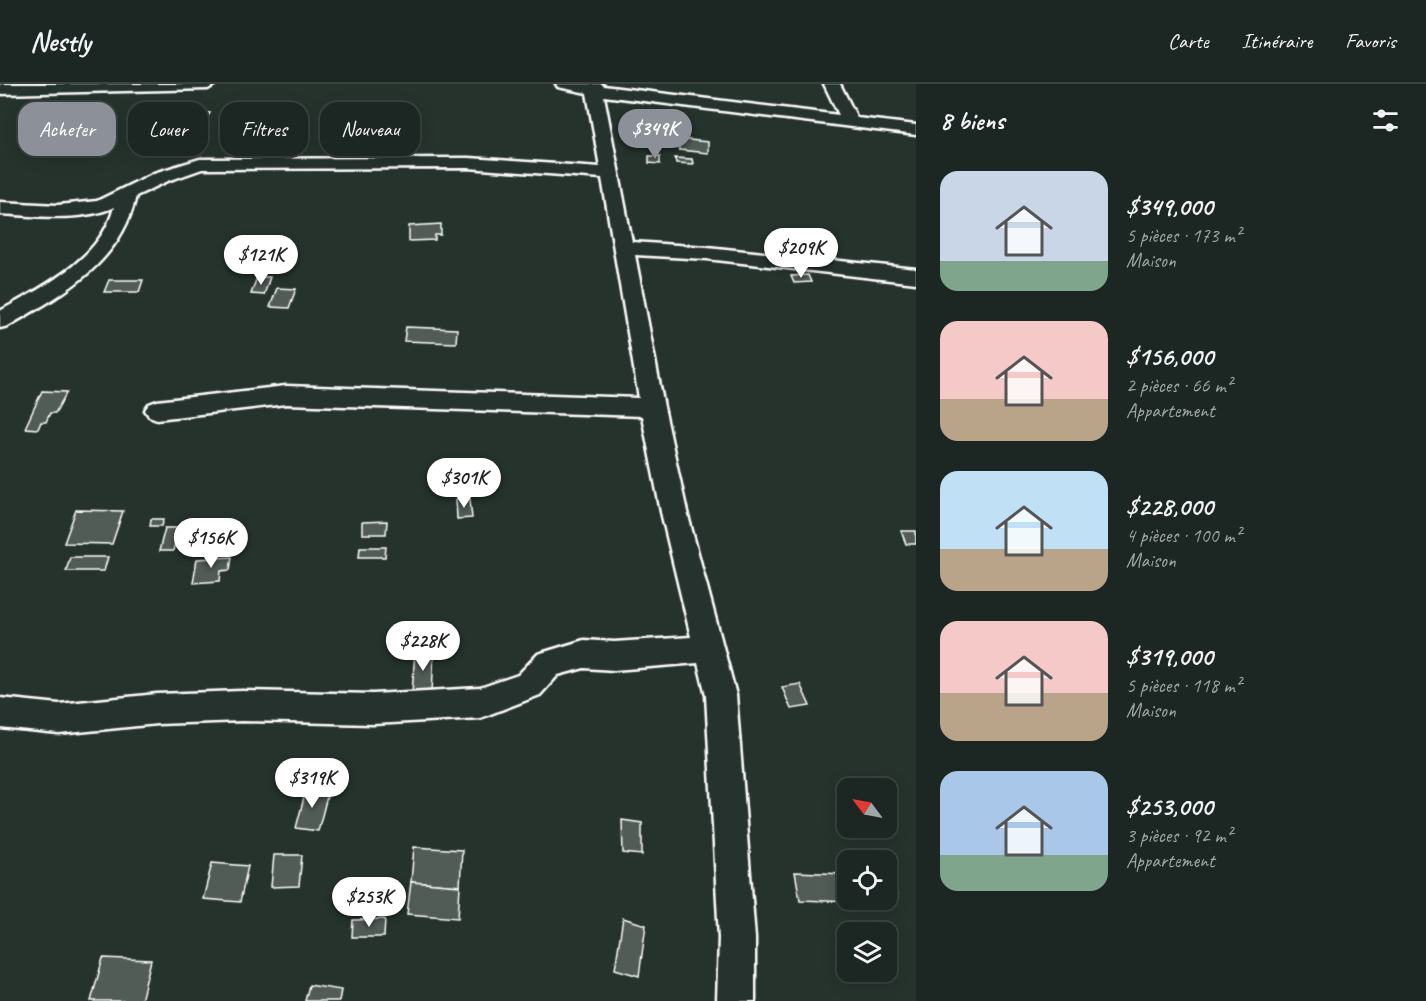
<!DOCTYPE html>
<html lang="fr">
<meta charset="utf-8">
<style>
body{margin:0;font-family:Caveat,sans-serif;background:#29322f;color:#f1f3f6;height:100vh;display:flex;flex-direction:column;font-size:22px;white-space:nowrap}
*{box-sizing:border-box;margin:0}
p{font-size:20px;color:#a0a5a5}
.icon{flex:none;width:33px;height:33px;fill:none;stroke:currentColor;stroke-width:2;stroke-linecap:round;stroke-linejoin:round}
.map{position:relative;flex:1;overflow:hidden}
.side{display:flex;flex-direction:column;background:#1c2622;width:510px}
.side>*{flex:none}
.hud{position:absolute;left:18px;top:18px;width:570px;height:54px;display:flex;gap:12px}
.needle{width:39px;rotate:302deg}
.controls{position:absolute;left:837px;top:694px;display:grid;gap:12px}
.controls a{display:grid;place-items:center;width:60px;height:60px;border-radius:12px;background:#1c2622;box-shadow:0 3px 15px #0003,0 0 0 2px #3a4340;font-size:30px}
.price{position:absolute;translate:-50% -51px;padding:0 14px;border-radius:21px;background:#fff;color:#222;font-size:20px;line-height:39px;filter:drop-shadow(0 2px 3px #0008)}
.price::after{content:'';position:absolute;left:50%;top:36px;width:18px;height:14px;margin-left:-9px;background:inherit;clip-path:polygon(0 0,100% 0,50% 100%)}
.price.on{background:#8c9099;color:#fff}
ul{padding:0;list-style:none}
li{display:flex;align-items:center;gap:18px;height:150px;padding:0 24px}
li span{display:grid;place-items:center;flex:none;width:168px;height:120px;border-radius:18px;color:#555}
li>.icon{margin-inline-start:auto}
span .icon{width:72px;height:72px;fill:#fffc;stroke-width:1}
li b{font-size:26px}
h2{display:flex;justify-content:space-between;align-items:center;height:72px;padding:0 24px;font-size:26px}
.chip{padding:0 21px;border-radius:18px;background:#1c2622;box-shadow:0 3px 15px #0003,0 0 0 2px #3a4340;font-size:21px;line-height:54px}
.chip.on{background:#8c9099;color:#fff}
header{display:flex;align-items:center;gap:36px;box-sizing:border-box;height:84px;padding:0 30px;background:#1c2622;border-bottom:2px solid #3a4340}
header strong{font-size:28px}
nav{display:flex;gap:33px;margin-inline-start:auto;font-size:21px}
main{display:flex;flex:1;min-height:0}
.map>svg:first-child{display:block}
</style>
<header>
<strong>Nestly</strong>
<nav><a>Carte</a><a>Itinéraire</a><a>Favoris</a></nav>
</header>
<main>
<div class="map">
<svg width="916" height="917" viewBox="0 0 916 917">
<rect width="100%" height="100%" fill="#26332d"/>
<filter id="ink" filterUnits="userSpaceOnUse"><feTurbulence type="fractalNoise" baseFrequency=".0167" numOctaves="2"/><feDisplacementMap in="SourceGraphic" scale="12" xChannelSelector="R" yChannelSelector="G"/><feConvolveMatrix kernelMatrix="1 2 1 2 8 2 1 2 1" color-interpolation-filters="sRGB"/></filter>
<g filter="url(#ink)">
<!-- building -->
<g fill="#515c57" stroke="#fff" stroke-width="1.5">
<polygon points="192,28 210,29 205,38 186,36"/>
<polygon points="654,36 666,37 667,47 656,47"/>
<polygon points="261,43 281,44 278,52 258,52"/>
<polygon points="169,55 197,57 193,63 185,63 183,67 170,66 172,62 165,62"/>
<polygon points="385,55 400,55 400,61 396,61 395,64 384,64"/>
<polygon points="679,55 708,58 708,69 679,66"/>
<polygon points="649,72 660,72 660,80 649,79"/>
<polygon points="675,74 692,75 693,80 676,79"/>
<polygon points="441,140 441,151 435,151 435,156 409,157 409,142"/>
<polygon points="808,191 811,198 794,199 791,192"/>
<polygon points="257,193 270,193 264,211 251,210"/>
<polygon points="109,196 143,196 139,208 104,208"/>
<polygon points="277,204 296,205 289,224 270,223"/>
<polygon points="406,243 457,245 456,259 404,257"/>
<polygon points="42,307 67,308 55,329 50,329 46,338 41,338 38,345 25,344"/>
<polygon points="456,415 470,415 472,434 457,435"/>
<polygon points="76,426 123,427 112,460 64,459"/>
<polygon points="151,435 164,435 162,442 150,442"/>
<polygon points="387,437 386,450 362,450 362,438"/>
<polygon points="165,444 179,444 173,467 159,467"/>
<polygon points="901,447 916,447 916,460 906,460"/>
<polygon points="360,463 386,463 385,473 359,473"/>
<polygon points="70,473 108,473 104,487 66,487"/>
<polygon points="232,473 230,486 221,487 220,497 193,499 197,475"/>
<polygon points="415,567 434,567 432,609 412,609"/>
<polygon points="800,600 810,622 791,625 782,603"/>
<polygon points="307,702 329,705 318,747 296,744"/>
<polygon points="622,736 642,739 642,771 623,769"/>
<polygon points="414,763 462,766 460,802 411,798"/>
<polygon points="274,771 302,771 299,802 271,803"/>
<polygon points="212,779 248,782 240,818 203,815"/>
<polygon points="795,788 845,790 848,816 851,818 800,816"/>
<polygon points="886,795 893,795 898,815 886,814"/>
<polygon points="411,798 460,802 458,834 407,830"/>
<polygon points="623,834 646,841 639,892 615,885"/>
<polygon points="385,835 384,853 352,853 353,836"/>
<polygon points="103,874 151,876 141,917 91,917"/>
<polygon points="309,901 341,906 339,917 305,917"/>
</g>
<g fill="none" stroke-linecap="round" stroke-linejoin="round">
<defs>
<g id="minor">
<polygon points="0,0 216,0 208,5 0,10"/>
<path d="M 556,0 L 602,0 L 603,2 L 839,31 L 824,0 L 840,0 L 857,34 L 916,41 L 916,51 L 604,12 L 632,158 L 707,163 L 916,185 L 916,199 L 707,175 L 635,171 L 664,323 L 687,428 L 736,611 L 755,854 L 755,917 L 717,917 L 719,854 L 706,611 L 698,579 L 614,586 L 584,584 L 558,591 L 540,611 L 480,634 L 373,640 L 242,637 L 157,640 L 59,650 L 0,644 L 0,614 L 59,620 L 157,610 L 242,607 L 373,610 L 480,604 L 518,591 L 538,570 L 584,556 L 614,558 L 691,553 L 661,428 L 642,332 L 286,320 L 157,335 L 149,332 L 145,326 L 149,320 L 157,317 L 286,302 L 639,314 L 602,94 L 468,84 L 202,85 L 168,97 L 136,112 C 121,179 63,210 8,242 L 0,244 L 0,227 C 43,203 101,175 114,123 C 83,138 34,132 0,130 L 0,118 L 58,121 L 97,117 L 154,89 L 200,75 L 468,74 L 600,83 L 587,9 L 558,3 Z"/>
</g>
</defs>
<!-- minor casing -->
<use href="#minor" stroke="#fff" stroke-width="5"/>
<!-- minor -->
<use href="#minor" fill="#26332d" fill-rule="evenodd"/>
</g>
</g>
</svg>
<div class="controls">
<a><svg class="needle" viewBox="-14 -14 28 28"><path d="M0-13l5 13h-10z" fill="#e53935"/><path d="M0 13l5-13h-10z" fill="#a0a5a5"/></svg></a>
<a><svg class="icon" aria-label="locate" viewBox="0 0 24 24"><circle cx="12" cy="12" r="6"/><path d="M12 2v4M12 18v4M2 12h4M18 12h4"/></svg></a>
<a><svg class="icon" aria-label="layers" viewBox="0 0 24 24"><path d="M12 4l9 5-9 5-9-5zM3 14l9 5 9-5"/></svg></a>
</div>
<b class="price on" style="left:655px;top:76px">$349K</b>
<b class="price" style="left:801px;top:195px">$209K</b>
<b class="price" style="left:261px;top:202px">$121K</b>
<b class="price" style="left:464px;top:425px">$301K</b>
<b class="price" style="left:211px;top:485px">$156K</b>
<b class="price" style="left:423px;top:588px">$228K</b>
<b class="price" style="left:312px;top:725px">$319K</b>
<b class="price" style="left:369px;top:844px">$253K</b>
<div class="hud">
<a class="chip on">Acheter</a>
<a class="chip">Louer</a>
<a class="chip">Filtres</a>
<a class="chip">Nouveau</a>
</div>
</div>
<section class="side">
<h2>8 biens<svg class="icon" aria-label="filters" viewBox="0 0 24 24"><path d="M4 7h16M4 17h16"/><circle cx="9" cy="7" r="2"/><circle cx="15" cy="17" r="2"/></svg></h2>
<ul>
<li><span style="background:linear-gradient(#c9d6e8 75%,#7fa58c 0)"><svg class="icon" aria-label="home" viewBox="0 0 24 24"><path d="M3 11l9-7 9 7M6 9v11h12V9"/></svg></span><div><b>$349,000</b><p>5 pièces · 173 m²</p><p>Maison</p></div></li>
<li><span style="background:linear-gradient(#f6c9c9 65%,#b9a48a 0)"><svg class="icon" aria-label="home" viewBox="0 0 24 24"><path d="M3 11l9-7 9 7M6 9v11h12V9"/></svg></span><div><b>$156,000</b><p>2 pièces · 66 m²</p><p>Appartement</p></div></li>
<li><span style="background:linear-gradient(#bfe0f5 65%,#b9a48a 0)"><svg class="icon" aria-label="home" viewBox="0 0 24 24"><path d="M3 11l9-7 9 7M6 9v11h12V9"/></svg></span><div><b>$228,000</b><p>4 pièces · 100 m²</p><p>Maison</p></div></li>
<li><span style="background:linear-gradient(#f6c9c9 60%,#b9a48a 0)"><svg class="icon" aria-label="home" viewBox="0 0 24 24"><path d="M3 11l9-7 9 7M6 9v11h12V9"/></svg></span><div><b>$319,000</b><p>5 pièces · 118 m²</p><p>Maison</p></div></li>
<li><span style="background:linear-gradient(#a9c7e8 70%,#7fa58c 0)"><svg class="icon" aria-label="home" viewBox="0 0 24 24"><path d="M3 11l9-7 9 7M6 9v11h12V9"/></svg></span><div><b>$253,000</b><p>3 pièces · 92 m²</p><p>Appartement</p></div></li>
</ul>
</section>
</main>
